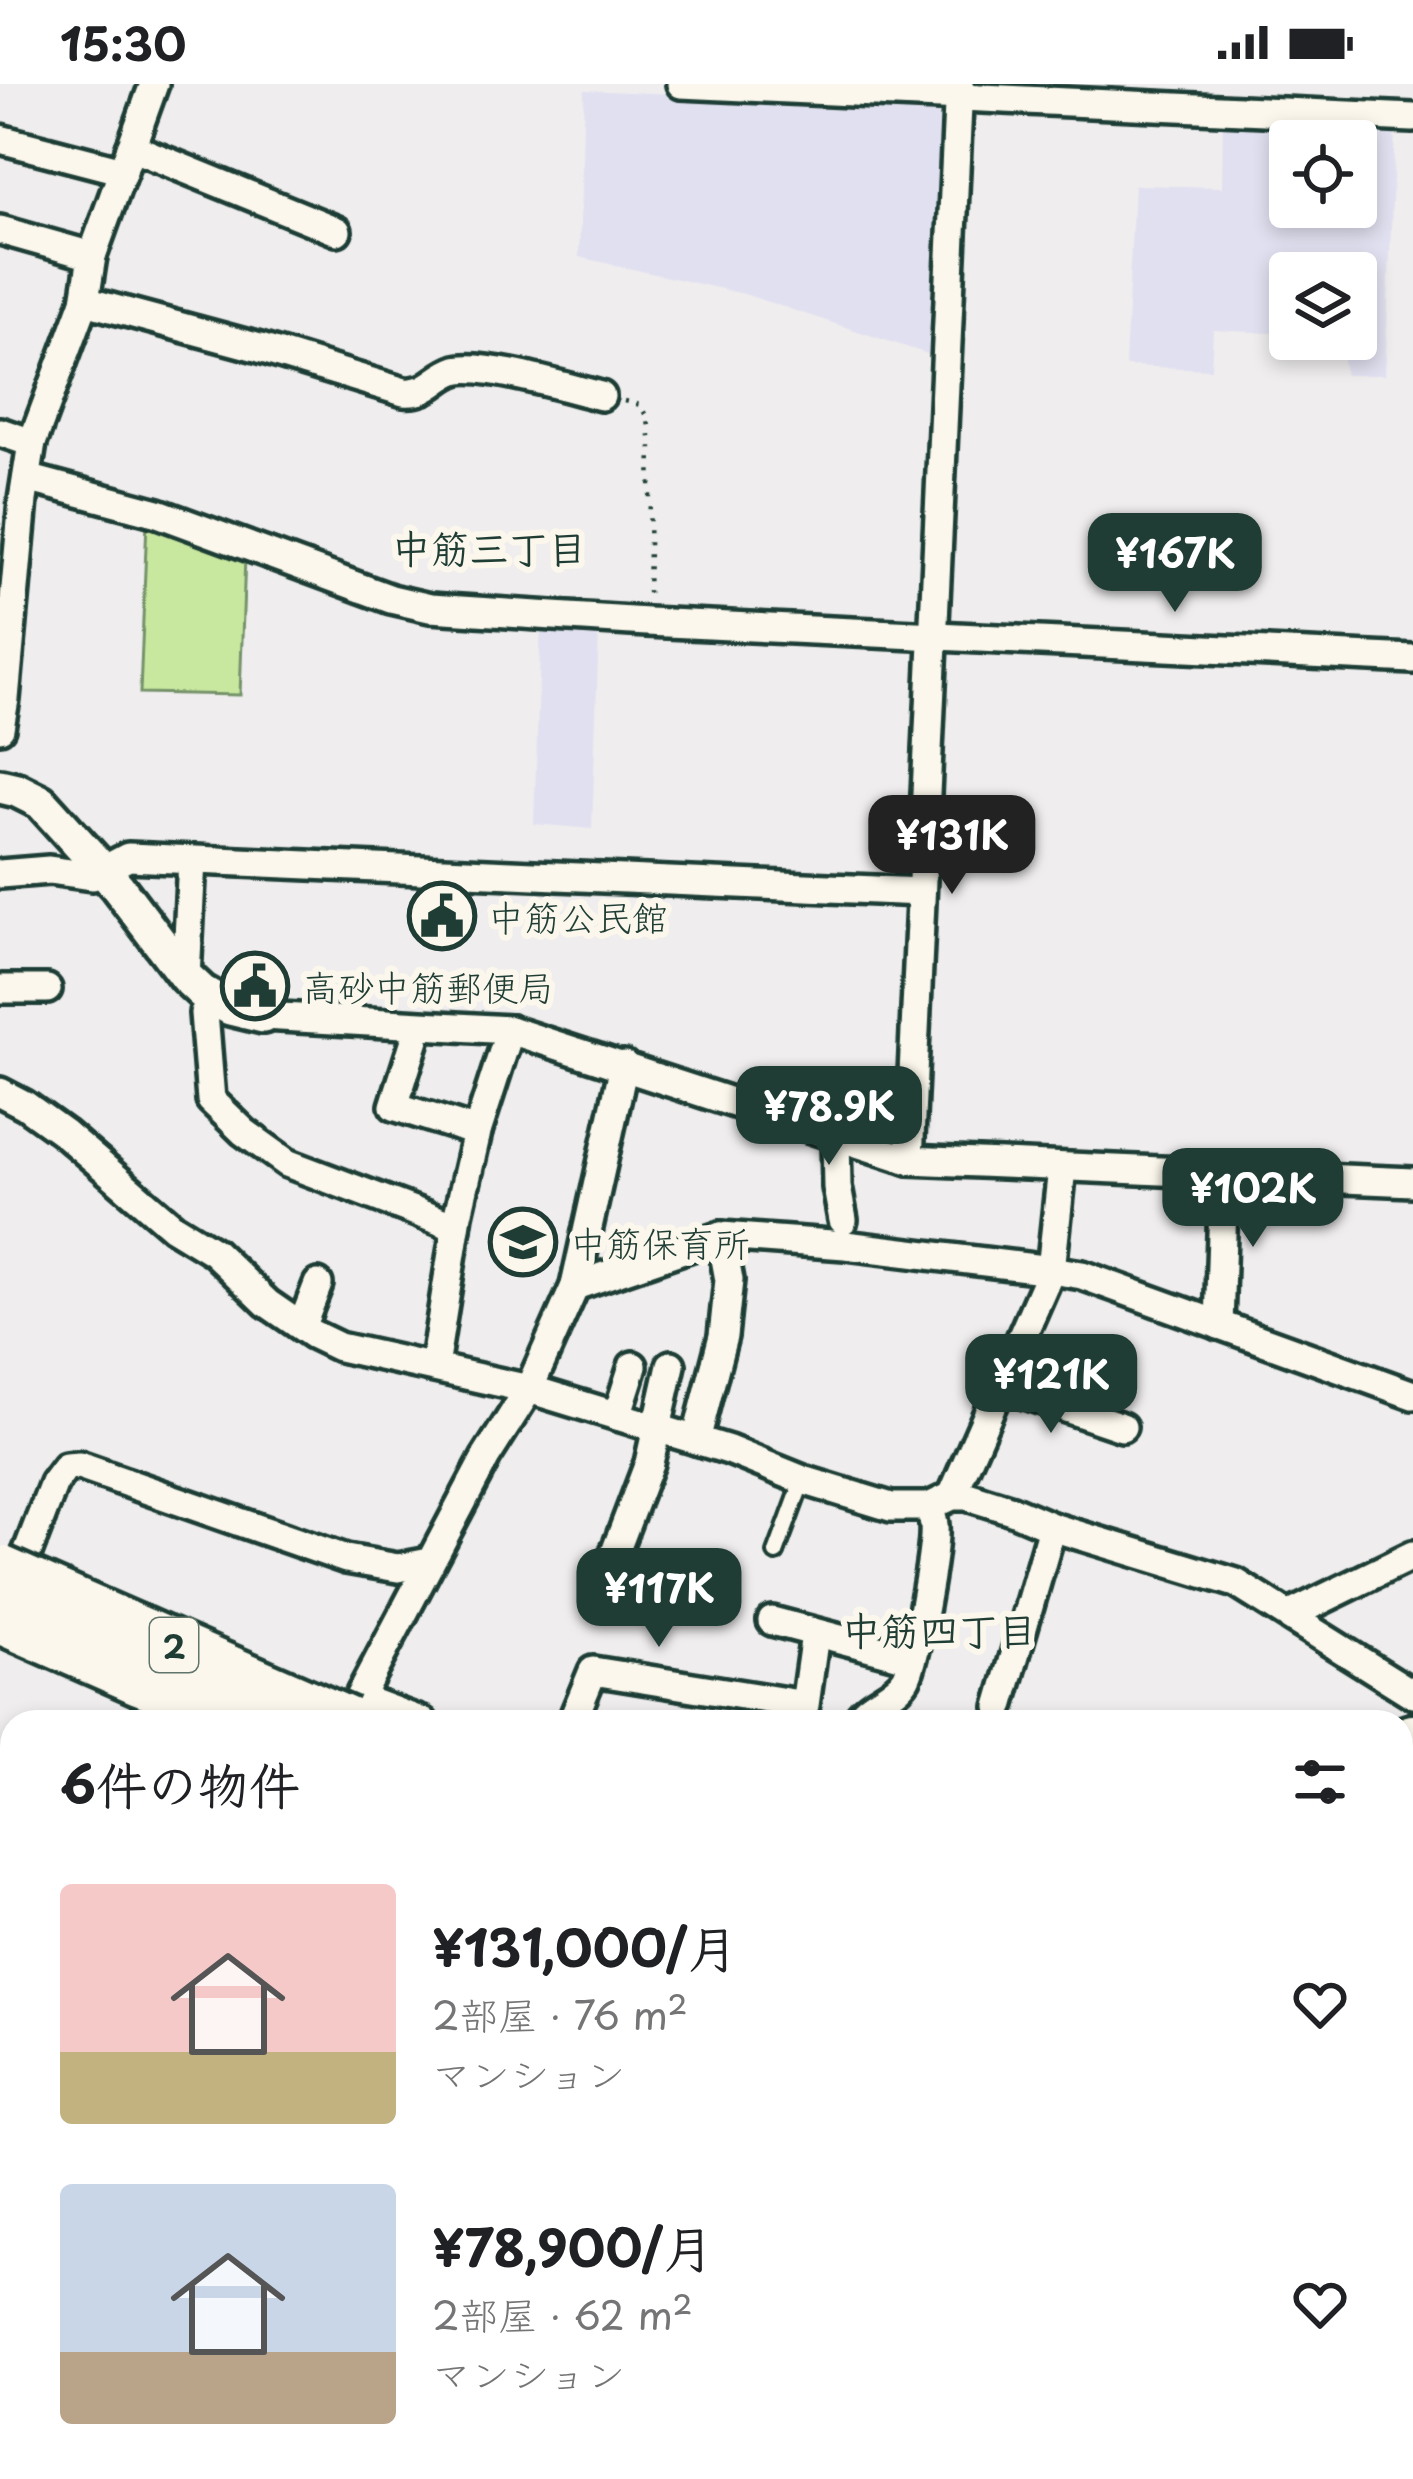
<!DOCTYPE html>
<html lang="ja">
<meta charset="utf-8">
<style>
body{margin:0;font-family:"Playpen Sans","Klee One",sans-serif;background:#f2f2f2;color:#202124;height:100vh;display:flex;flex-direction:column;font-size:45px;white-space:nowrap}
*{box-sizing:border-box;margin:0}
p{font-size:39px;color:#757577}
.icon{flex:none;width:66px;height:66px;fill:none;stroke:currentColor;stroke-width:2;stroke-linecap:round;stroke-linejoin:round}
.map{position:relative;flex:1;overflow:hidden}
.drawer{position:absolute;left:0px;top:1626px;width:1413px;height:771px;display:flex;flex-direction:column;background:#fff;border-radius:36px 36px 0 0;box-shadow:0 6px 18px #0003}
.drawer>*{flex:none}
.tools{position:absolute;left:1269px;top:36px;display:grid;gap:24px}
.tools a{display:grid;place-items:center;width:108px;height:108px;border-radius:12px;background:#fff;box-shadow:0 6px 18px #0003;font-size:60px}
.price{position:absolute;translate:-50% -102px;padding:0 27px;border-radius:24px;background:#1f3d34;color:#fff;font-size:39px;line-height:78px;filter:drop-shadow(0 3px 6px #0008)}
.price::after{content:'';position:absolute;left:50%;top:72px;width:36px;height:27px;margin-left:-18px;background:inherit;clip-path:polygon(0 0,100% 0,50% 100%)}
.price.current{background:#222;color:#fff}
ul{padding:0;list-style:none}
li{display:flex;align-items:center;gap:36px;height:300px;padding:0 60px}
li span{display:grid;place-items:center;flex:none;width:336px;height:240px;border-radius:12px;color:#555}
li>.icon{margin-inline-start:auto}
span .icon{width:144px;height:144px;fill:#fffc;stroke-width:1}
li b{font-size:51px}
h2{display:flex;justify-content:space-between;align-items:center;height:144px;padding:0 60px;font-size:51px}
.status{display:flex;justify-content:space-between;align-items:center;height:84px;padding:0 60px;background:#fff;direction:ltr}
.status svg{height:33px;fill:currentColor}
.map>svg:first-child{display:block}
</style>
<div class="status"><b>15:30</b><svg viewBox="0 0 49 12"><path d="M0 12V9h3v3zM5 12V6h3v6zM10 12V3h3v9zM15 12V0h3v12zM26 1h20v11H26zM47 4h2v5h-2z"/></svg></div>
<div class="map">
<svg width="1413" height="2395" viewBox="0 0 1413 2395">
<rect width="100%" height="100%" fill="#efedee"/>
<filter id="ink" filterUnits="userSpaceOnUse"><feTurbulence type="fractalNoise" baseFrequency=".00833" numOctaves="2"/><feDisplacementMap in="SourceGraphic" scale="24" xChannelSelector="R" yChannelSelector="G"/><feConvolveMatrix kernelMatrix="1 2 1 2 8 2 1 2 1" color-interpolation-filters="sRGB"/></filter>
<g filter="url(#ink)">
<!-- built -->
<g fill="#e1e0f0" fill-rule="evenodd">
<polygon points="584,6 940,22 950,27 937,273 744,210 579,173"/>
<path d="M 1223,33 L 1395,43 L 1385,291 L 1345,291 L 1340,255 L 1356,255 L 1356,189 L 1290,189 L 1290,250 L 1213,246 L 1211,285 L 1125,282 L 1134,101 L 1222,103 ZM 1290,57 L 1356,57 L 1356,123 L 1290,123 Z"/>
<polygon points="541,539 599,543 592,745 534,740"/>
</g>
<!-- green -->
<polygon fill="#c8e8a0" stroke="#74926a" stroke-width="3" points="147,437 245,472 240,611 140,609"/>
<g fill="none" stroke-linecap="round" stroke-linejoin="round">
<!-- river -->
<g stroke="#83d3dd" stroke-width="39">
<polyline points="1403,2083 1413,2049"/>
<polyline points="1292,2395 1295,2385"/>
</g>
<defs>
<polyline id="service" points="776,1469 803,1396"/>
<g id="minor">
<polyline points="681,0 1413,34"/>
<polyline points="0,55 123,87"/>
<polyline points="131,63 337,147"/>
<polyline points="0,146 92,172"/>
<path d="M 85,217 L 260,264 L 404,308 C 430,310 435,293 456,286 C 482,278 572,305 601,312"/>
<polyline points="0,348 32,359"/>
<polyline points="27,394 158,429 391,515 430,524 647,538 1413,575"/>
<polyline points="0,644 5,615 23,416 32,359 85,217 92,172 154,0"/>
<polyline points="0,790 49,786 92,792 128,773 921,808"/>
<polyline points="186,893 192,776"/>
<polyline points="0,905 47,905"/>
<polyline points="213,916 204,929 211,1016 244,1048 287,1079 456,1143"/>
<polyline points="263,932 510,946 909,1076 1413,1098"/>
<polyline points="414,942 415,956 394,1022 477,1048"/>
<polyline points="0,1008 25,1021 64,1049 173,1143 214,1168 267,1219 312,1250 339,1263 529,1305 729,1366 803,1396 891,1423 929,1423 952,1412 967,1412 1012,1426 1052,1443 1236,1499 1413,1610"/>
<polyline points="836,1053 837,1103 843,1136"/>
<polyline points="909,1076 959,0"/>
<polyline points="575,1202 721,1152 845,1161 1051,1186 1082,1191 1413,1311"/>
<polyline points="298,1240 306,1231 318,1200"/>
<polyline points="1219,1241 1224,1090"/>
<polyline points="434,1283 458,1131 477,1048 510,946"/>
<polyline points="1001,1302 1122,1343"/>
<polyline points="617,1332 633,1282"/>
<polyline points="696,1356 723,1252 729,1196 721,1152"/>
<polyline points="952,1412 1051,1186 1062,1084"/>
<polyline points="608,1487 649,1379 671,1281"/>
<polyline points="14,1503 54,1399 66,1383 79,1382 346,1475 398,1484 430,1478"/>
<polyline points="1290,1531 1413,1471"/>
<polyline points="772,1537 912,1574"/>
<polyline points="359,1614 423,1638"/>
<polyline points="1000,1623 1052,1443"/>
<polyline points="346,1638 486,1373 529,1305 575,1202 624,981"/>
<polyline points="572,1638 593,1587 805,1621 815,1550"/>
<path d="M 857,1638 C 867,1617 894,1614 906,1594 C 916,1576 936,1463 934,1442 C 934,1436 931,1430 929,1423"/>
<polyline points="0,2091 12,2064"/>
<polyline points="1401,2239 1413,2208"/>
<polyline points="156,2395 161,2385"/>
<polyline points="442,2395 446,2385"/>
<polyline points="732,2395 737,2385"/>
<polyline points="1020,2395 1024,2385"/>
<polyline points="1341,2395 1345,2385"/>
</g>
<polyline id="tertiary" points="0,702 17,706 41,718 117,802 186,893 202,908 230,924 263,932"/>
<g id="secondary">
<polyline points="1401,1841 1413,1788"/>
<polyline points="1235,2395 1239,2385"/>
</g>
<g id="trunk">
<polyline points="1401,2108 1413,2113"/>
<polyline points="1401,2144 1413,2148"/>
</g>
<g id="motorway">
<polyline points="1401,1659 1413,1655"/>
<polyline points="1401,1697 1413,1693"/>
</g>
</defs>
<!-- service casing -->
<use href="#service" stroke="#1f3d34" stroke-width="22"/>
<!-- minor casing -->
<use href="#minor" stroke="#1f3d34" stroke-width="36"/>
<!-- tertiary casing -->
<use href="#tertiary" stroke="#1f3d34" stroke-width="42"/>
<!-- secondary casing -->
<use href="#secondary" stroke="#1f3d34" stroke-width="45"/>
<!-- trunk casing -->
<use href="#trunk" stroke="#1f3d34" stroke-width="51"/>
<!-- motorway casing -->
<use href="#motorway" stroke="#1f3d34" stroke-width="57"/>
<!-- path -->
<polyline stroke="#1f3d34" stroke-width="4.5" stroke-dasharray="3 9" stroke-linecap="butt" points="624,317 640,321 648,335 651,361 648,513"/>
<!-- service -->
<use href="#service" stroke="#fbf7ec" stroke-width="14"/>
<!-- minor -->
<use href="#minor" stroke="#fbf7ec" stroke-width="27"/>
<!-- tertiary -->
<use href="#tertiary" stroke="#fbf7ec" stroke-width="33"/>
<!-- secondary -->
<use href="#secondary" stroke="#fbf7ec" stroke-width="36"/>
<!-- trunk -->
<use href="#trunk" stroke="#fbf7ec" stroke-width="42"/>
<!-- motorway -->
<use href="#motorway" stroke="#fbf7ec" stroke-width="48"/>
<defs>
<g id="motorway-bridge">
<polyline points="0,1486 348,1638"/>
<polyline points="0,1535 139,1596 251,1638"/>
</g>
</defs>
<!-- motorway-bridge casing -->
<use href="#motorway-bridge" stroke="#1f3d34" stroke-width="57" stroke-linecap="butt"/>
<!-- motorway-bridge -->
<use href="#motorway-bridge" stroke="#fbf7ec" stroke-width="48"/>
</g>
</g>
<!-- icons -->
<defs>
<symbol id="civic-ring" viewBox="-11 -11 22 22"><circle r="9.5" fill="#fbf7ec" stroke="#1f3d34" stroke-width="1.5"/><path d="M-.6-6.5H3V-4.5H.6V-3L4-1V1h2V6H-6V1h2V-1L-.6-3ZM-1.2 2.5V6h2.4V2.5Z" fill="#1f3d34"/></symbol>
<symbol id="school-ring" viewBox="-11 -11 22 22"><circle r="9.5" fill="#fbf7ec" stroke="#1f3d34" stroke-width="1.5"/><path d="M0-5L7-2L0 1L-7-2ZM-4 1L0 2.5L4 1V4Q0 6-4 4Z" fill="#1f3d34"/></symbol>
</defs>
<g fill-rule="evenodd">
<use href="#civic-ring" x="404" y="794" width="76" height="76"/>
<use href="#civic-ring" x="217" y="864" width="76" height="76"/>
<use href="#school-ring" x="485" y="1120" width="76" height="76"/>
</g>
<g text-anchor="middle" dominant-baseline="central" stroke-width="12" stroke-linejoin="round" paint-order="stroke">
<!-- shield labels -->
<rect fill="#fbf7ec" stroke="#61756b" stroke-width="3" x="150" y="1534" width="48" height="54" rx="9"/>
<g font-size="33" font-weight="bold" fill="#1f3d34">
<text x="174" y="1561">2</text>
</g>
<!-- poi labels -->
<g font-size="36" fill="#1f3d34" stroke="#fbf7ec" text-anchor="start">
<text x="488" y="832">中筋公民館</text>
<text x="302" y="902">高砂中筋郵便局</text>
<text x="570" y="1158">中筋保育所</text>
</g>
<!-- neighbourhood labels -->
<g font-size="39" font-weight="bold" fill="#1f3d34" stroke="#fbf7ec">
<text x="489" y="462">中筋三丁目</text>
<text x="939" y="1544">中筋四丁目</text>
</g>
</g>
</svg>
<div class="tools">
<a><svg class="icon" aria-label="locate" viewBox="0 0 24 24"><circle cx="12" cy="12" r="6"/><path d="M12 2v4M12 18v4M2 12h4M18 12h4"/></svg></a>
<a><svg class="icon" aria-label="layers" viewBox="0 0 24 24"><path d="M12 4l9 5-9 5-9-5zM3 14l9 5 9-5"/></svg></a>
</div>
<b class="price" style="left:1175px;top:531px">¥167K</b>
<b class="price current" style="left:952px;top:813px">¥131K</b>
<b class="price" style="left:829px;top:1084px">¥78.9K</b>
<b class="price" style="left:1253px;top:1166px">¥102K</b>
<b class="price" style="left:1051px;top:1352px">¥121K</b>
<b class="price" style="left:659px;top:1566px">¥117K</b>
<section class="drawer">
<h2>6件の物件<svg class="icon" aria-label="filters" viewBox="0 0 24 24"><path d="M4 7h16M4 17h16"/><circle cx="9" cy="7" r="2"/><circle cx="15" cy="17" r="2"/></svg></h2>
<ul>
<li><span style="background:linear-gradient(#f6c9c9 70%,#c2b280 0)"><svg class="icon" aria-label="home" viewBox="0 0 24 24"><path d="M3 11l9-7 9 7M6 9v11h12V9"/></svg></span><div><b>¥131,000/月</b><p>2部屋 · 76 m²</p><p>マンション</p></div><svg class="icon" aria-label="heart" viewBox="0 0 24 24"><path d="M12 20l-8-8c-3-5 5-10 8-4 3-6 11-1 8 4z"/></svg></li>
<li><span style="background:linear-gradient(#c9d6e8 70%,#b9a48a 0)"><svg class="icon" aria-label="home" viewBox="0 0 24 24"><path d="M3 11l9-7 9 7M6 9v11h12V9"/></svg></span><div><b>¥78,900/月</b><p>2部屋 · 62 m²</p><p>マンション</p></div><svg class="icon" aria-label="heart" viewBox="0 0 24 24"><path d="M12 20l-8-8c-3-5 5-10 8-4 3-6 11-1 8 4z"/></svg></li>
</ul>
</section>
</div>
